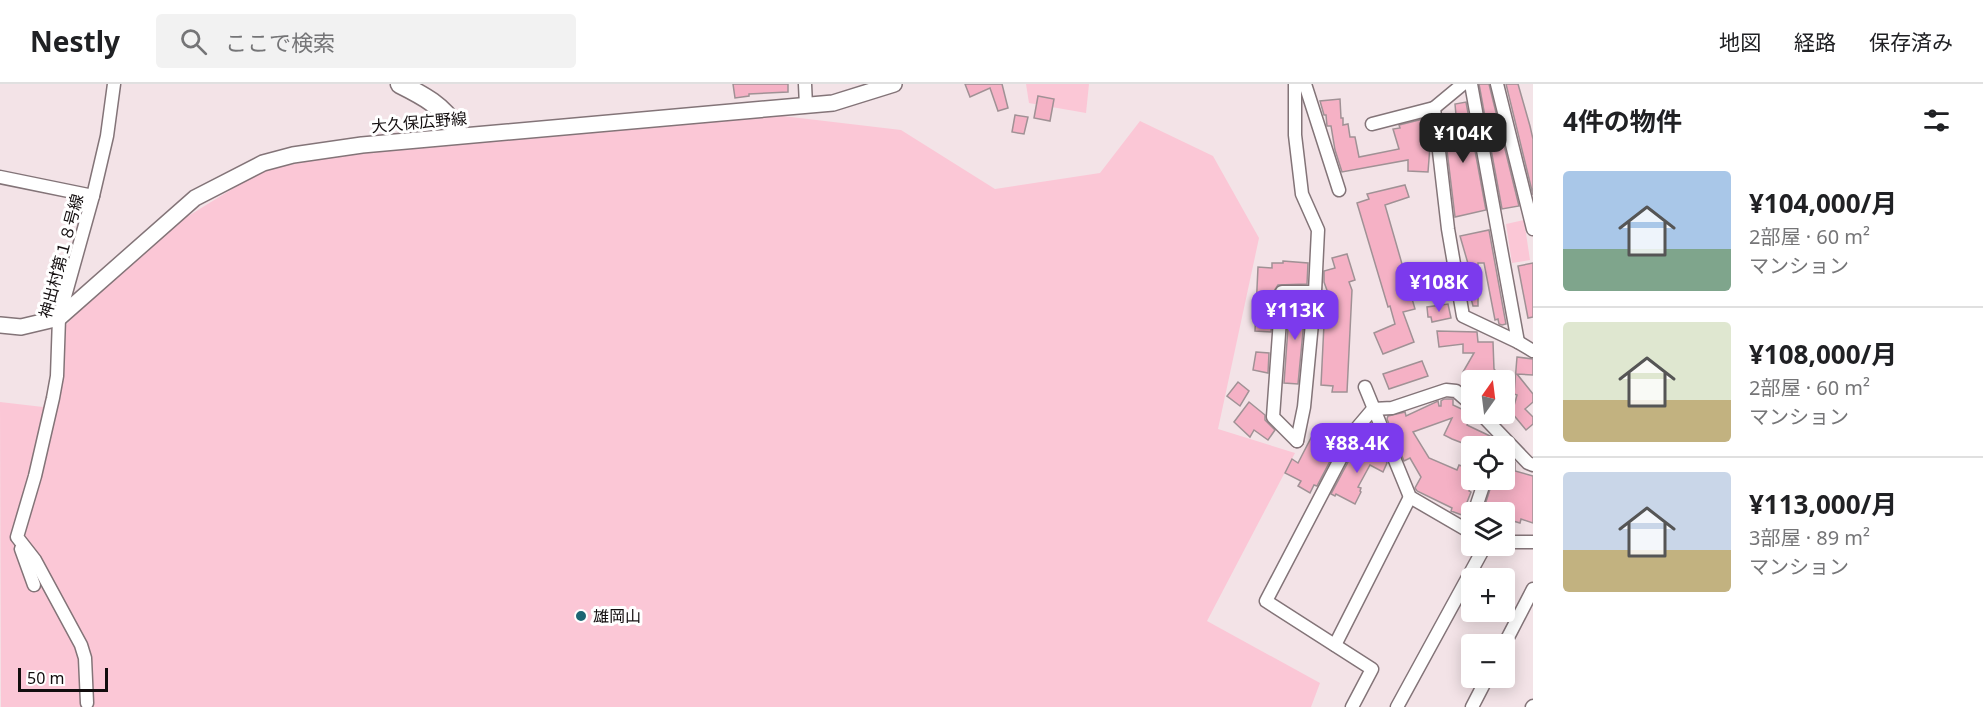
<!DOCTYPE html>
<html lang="ja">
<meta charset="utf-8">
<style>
body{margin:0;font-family:"Noto Sans","Noto Sans JP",sans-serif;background:#f2f2f2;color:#202124;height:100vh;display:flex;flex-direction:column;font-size:22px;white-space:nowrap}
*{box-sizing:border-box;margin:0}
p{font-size:20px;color:#757577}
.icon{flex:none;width:33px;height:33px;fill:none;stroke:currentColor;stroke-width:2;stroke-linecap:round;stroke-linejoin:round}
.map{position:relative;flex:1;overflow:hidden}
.panel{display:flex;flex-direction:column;background:#fff;width:450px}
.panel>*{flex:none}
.needle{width:39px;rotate:14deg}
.controls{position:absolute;left:1461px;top:286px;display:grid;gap:12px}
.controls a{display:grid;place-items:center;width:54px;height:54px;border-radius:6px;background:#fff;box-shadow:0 3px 15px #0003;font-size:30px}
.scale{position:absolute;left:18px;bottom:15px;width:90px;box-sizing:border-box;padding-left:6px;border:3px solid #120d0e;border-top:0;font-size:16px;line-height:21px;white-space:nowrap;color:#120d0e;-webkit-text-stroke:4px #fff;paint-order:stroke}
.price{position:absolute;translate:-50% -51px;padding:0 14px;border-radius:12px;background:#7c3aed;color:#fff;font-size:20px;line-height:39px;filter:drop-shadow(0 2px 3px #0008)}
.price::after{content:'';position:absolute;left:50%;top:36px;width:18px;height:14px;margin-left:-9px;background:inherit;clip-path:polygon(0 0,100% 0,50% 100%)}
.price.active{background:#222;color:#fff}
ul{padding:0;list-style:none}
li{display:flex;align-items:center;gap:18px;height:150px;padding:0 30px}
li+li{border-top:2px solid #e0e0e0}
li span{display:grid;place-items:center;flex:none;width:168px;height:120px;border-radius:6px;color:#555}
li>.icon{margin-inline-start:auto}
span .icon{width:72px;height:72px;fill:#fffc;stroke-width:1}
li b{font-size:26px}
h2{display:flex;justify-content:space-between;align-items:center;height:72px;padding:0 30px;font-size:26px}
header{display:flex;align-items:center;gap:36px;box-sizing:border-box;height:84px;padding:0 30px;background:#fff;border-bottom:2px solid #e0e0e0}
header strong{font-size:28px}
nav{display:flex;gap:33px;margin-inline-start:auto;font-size:21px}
.search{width:420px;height:54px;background:#f2f2f2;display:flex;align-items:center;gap:15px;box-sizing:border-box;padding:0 21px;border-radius:6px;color:#757577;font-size:22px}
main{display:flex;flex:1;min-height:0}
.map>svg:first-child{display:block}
</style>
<header>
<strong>Nestly</strong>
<div class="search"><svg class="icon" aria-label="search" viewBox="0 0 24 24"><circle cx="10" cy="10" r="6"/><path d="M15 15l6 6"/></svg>ここで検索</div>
<nav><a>地図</a><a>経路</a><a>保存済み</a></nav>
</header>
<main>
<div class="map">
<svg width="1533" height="623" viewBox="0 0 1533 623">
<rect width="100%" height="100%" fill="#f3e3e7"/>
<!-- green -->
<g fill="#fbc7d6">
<polygon points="1026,0 1089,0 1086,29 1029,19"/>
<polygon points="774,31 901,46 995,105 1100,89 1140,37 1213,72 1259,154 1218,345 1295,369 1207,537 1320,599 1311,623 1,623 0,318 43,323 66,241 138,163 263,86 362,67"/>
<polygon points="1524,136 1530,176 1512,179 1506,140"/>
</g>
<!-- building -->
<g fill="#f5b1c5" stroke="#a09195" stroke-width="1.5">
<polygon points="733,0 788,0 788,8 749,10 749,12 735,14"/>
<polygon points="965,0 1002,0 1008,24 998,27 990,4 970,13"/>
<polygon points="1479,0 1489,0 1519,122 1502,125"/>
<polygon points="1506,0 1518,0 1530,42 1533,55 1533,111"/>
<polygon points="1038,12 1054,15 1050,37 1034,34"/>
<polygon points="1340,15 1341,34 1343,34 1343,41 1348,40 1350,53 1355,53 1359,73 1399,65 1393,45 1400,44 1399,41 1427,34 1430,62 1428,88 1408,87 1408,76 1342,88 1335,66 1331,42 1327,42 1326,31 1324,31 1320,17"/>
<polygon points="1466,18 1486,126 1455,133 1443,33 1456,31 1455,20"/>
<polygon points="1015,31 1028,33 1024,50 1012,48"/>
<polygon points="1405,101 1409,113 1385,121 1415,225 1403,228 1414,258 1383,270 1374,249 1395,240 1390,222 1388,223 1357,119 1369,115 1367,110"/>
<polygon points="1489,146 1506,240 1502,241 1499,240 1498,235 1495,236 1484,179 1478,179 1478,222 1473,222 1465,191 1471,190 1460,152"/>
<polygon points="1347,170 1355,196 1349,198 1352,206 1347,308 1332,308 1333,302 1321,301 1325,220 1332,220 1324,198 1324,187 1335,184 1332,174"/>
<polygon points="1283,177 1308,179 1307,200 1278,201 1274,207 1271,248 1255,247 1258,183 1272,184 1272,179 1283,179"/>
<polygon points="1533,179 1533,233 1528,234 1518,182"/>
<polygon points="1290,216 1306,216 1298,300 1284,299"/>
<polygon points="1448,220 1451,234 1432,238 1431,233 1428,233 1427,223"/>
<polygon points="1437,247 1477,248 1478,258 1493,258 1494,285 1505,297 1464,297 1463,288 1474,269 1463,269 1463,260 1439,263"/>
<polygon points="1256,268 1269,269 1268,289 1253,286"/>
<polygon points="1517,273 1533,275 1533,291 1517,290 1533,310 1533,318 1525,325 1533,333 1533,340 1526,346 1512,329 1517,311 1514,310"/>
<polygon points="1422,277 1428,292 1389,305 1383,290"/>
<polygon points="1238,298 1249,307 1240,322 1227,312"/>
<polygon points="1444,315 1453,315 1453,321 1468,328 1464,330 1466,334 1471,333 1467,341 1469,342 1490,352 1486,363 1467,357 1465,360 1452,355 1444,351 1452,334 1413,348 1429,374 1457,386 1459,381 1472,386 1472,400 1469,407 1471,408 1462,431 1451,427 1452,424 1417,407 1415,404 1421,393 1410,374 1404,377 1387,335 1388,332 1405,328 1406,332 1438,317 1439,322 1441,322 1441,317"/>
<polygon points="1249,318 1265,331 1265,336 1275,346 1268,356 1254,346 1250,353 1234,338"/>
<polygon points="1319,345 1340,358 1317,402 1314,401 1310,409 1298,402 1301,397 1285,389 1292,375 1298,379 1313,350 1315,351"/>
<polygon points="1355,365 1370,373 1382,367 1387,379 1383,388 1370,381 1358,403 1361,404 1360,407 1361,408 1355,420 1336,410 1335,412 1331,410"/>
<polygon points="1504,368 1515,378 1515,387 1533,392 1533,439 1521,435 1520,439 1513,437 1509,450 1504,450 1504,429 1483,427 1493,396 1504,396"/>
</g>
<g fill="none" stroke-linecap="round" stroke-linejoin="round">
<defs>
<g id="minor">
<polyline points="805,0 806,22"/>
<polyline points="1295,0 1295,51 1302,110 1318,146 1315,208 1304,323 1297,357"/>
<polyline points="1305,0 1339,106"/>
<polyline points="1463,0 1434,24 1448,145 1463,232 1518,258 1533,267"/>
<polyline points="1471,0 1518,258"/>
<polyline points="1497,0 1533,145"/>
<polyline points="1372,40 1434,24"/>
<polyline points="0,93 93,112"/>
<polyline points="1365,303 1410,413 1472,449"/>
<polyline points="1481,330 1528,379 1533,381"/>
<polyline points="1297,357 1273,333 1282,208 1315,208"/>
<polyline points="1474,429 1485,396"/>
<polyline points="1504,458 1533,458"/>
<polyline points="21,465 34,501"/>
<polyline points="1335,561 1410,413"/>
<polyline points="1504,561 1533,505"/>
<polyline points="87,619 85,574 81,561 35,476 17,453 35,392 53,314 57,292 59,234 93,112 107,52 114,0"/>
<polyline points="1352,623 1372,585 1266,517 1356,345 1373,325 1392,324 1446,306 1456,307 1472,321"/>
<polyline points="1397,623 1485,462"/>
<polyline points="1472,623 1487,594"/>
<polyline points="1532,623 1533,622"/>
</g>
<polyline id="tertiary" points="0,241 21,243 59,234 195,114 263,79 293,71 362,61 833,19 894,0"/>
<path id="secondary" d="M 400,0 C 424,12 443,22 457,45"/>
</defs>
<!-- minor casing -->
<use href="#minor" stroke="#837478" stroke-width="15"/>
<!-- tertiary casing -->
<use href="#tertiary" stroke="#837478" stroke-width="18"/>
<!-- secondary casing -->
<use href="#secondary" stroke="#837478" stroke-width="21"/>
<!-- minor -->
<use href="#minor" stroke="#fff" stroke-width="12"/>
<!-- tertiary -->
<use href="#tertiary" stroke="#fff" stroke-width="15"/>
<!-- secondary -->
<use href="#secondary" stroke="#fff" stroke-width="18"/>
</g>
<!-- markers -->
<circle fill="#1c6573" stroke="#fff" stroke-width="2" cx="581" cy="532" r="6"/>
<g text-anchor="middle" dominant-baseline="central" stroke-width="6" stroke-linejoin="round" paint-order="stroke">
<!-- street labels -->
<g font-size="16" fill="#120d0e" stroke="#fff">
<text transform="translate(419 38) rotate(-5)">大久保広野線</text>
<text transform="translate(61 172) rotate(-75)">神出村第１８号線</text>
</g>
<!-- poi labels -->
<g font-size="16" fill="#120d0e" stroke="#fff" text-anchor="start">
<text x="593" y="532">雄岡山</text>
</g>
</g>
</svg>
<div class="controls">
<a><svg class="needle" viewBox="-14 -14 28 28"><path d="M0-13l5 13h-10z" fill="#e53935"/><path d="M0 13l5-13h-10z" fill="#757577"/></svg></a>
<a><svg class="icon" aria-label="locate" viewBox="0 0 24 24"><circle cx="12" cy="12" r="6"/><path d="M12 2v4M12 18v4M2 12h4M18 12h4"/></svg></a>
<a><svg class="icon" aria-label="layers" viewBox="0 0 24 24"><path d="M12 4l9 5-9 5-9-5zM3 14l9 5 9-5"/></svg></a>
<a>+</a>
<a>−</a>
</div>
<div class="scale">50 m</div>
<b class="price active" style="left:1463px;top:80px">¥104K</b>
<b class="price" style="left:1439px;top:229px">¥108K</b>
<b class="price" style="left:1295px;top:257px">¥113K</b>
<b class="price" style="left:1357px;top:390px">¥88.4K</b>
</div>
<section class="panel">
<h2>4件の物件<svg class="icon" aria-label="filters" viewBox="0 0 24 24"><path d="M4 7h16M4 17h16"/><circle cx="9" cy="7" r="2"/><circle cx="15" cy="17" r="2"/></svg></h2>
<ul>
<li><span style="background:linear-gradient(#a9c7e8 65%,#7fa58c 0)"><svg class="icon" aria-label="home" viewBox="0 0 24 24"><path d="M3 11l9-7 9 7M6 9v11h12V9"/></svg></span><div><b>¥104,000/月</b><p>2部屋 · 60 m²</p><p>マンション</p></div></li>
<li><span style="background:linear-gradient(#dfe7d0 65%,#c2b280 0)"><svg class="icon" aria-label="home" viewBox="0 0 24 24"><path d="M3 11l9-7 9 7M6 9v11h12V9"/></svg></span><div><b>¥108,000/月</b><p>2部屋 · 60 m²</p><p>マンション</p></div></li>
<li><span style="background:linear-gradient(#c9d6e8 65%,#c2b280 0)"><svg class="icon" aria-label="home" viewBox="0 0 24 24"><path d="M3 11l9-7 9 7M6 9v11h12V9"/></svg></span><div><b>¥113,000/月</b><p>3部屋 · 89 m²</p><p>マンション</p></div></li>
</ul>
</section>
</main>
